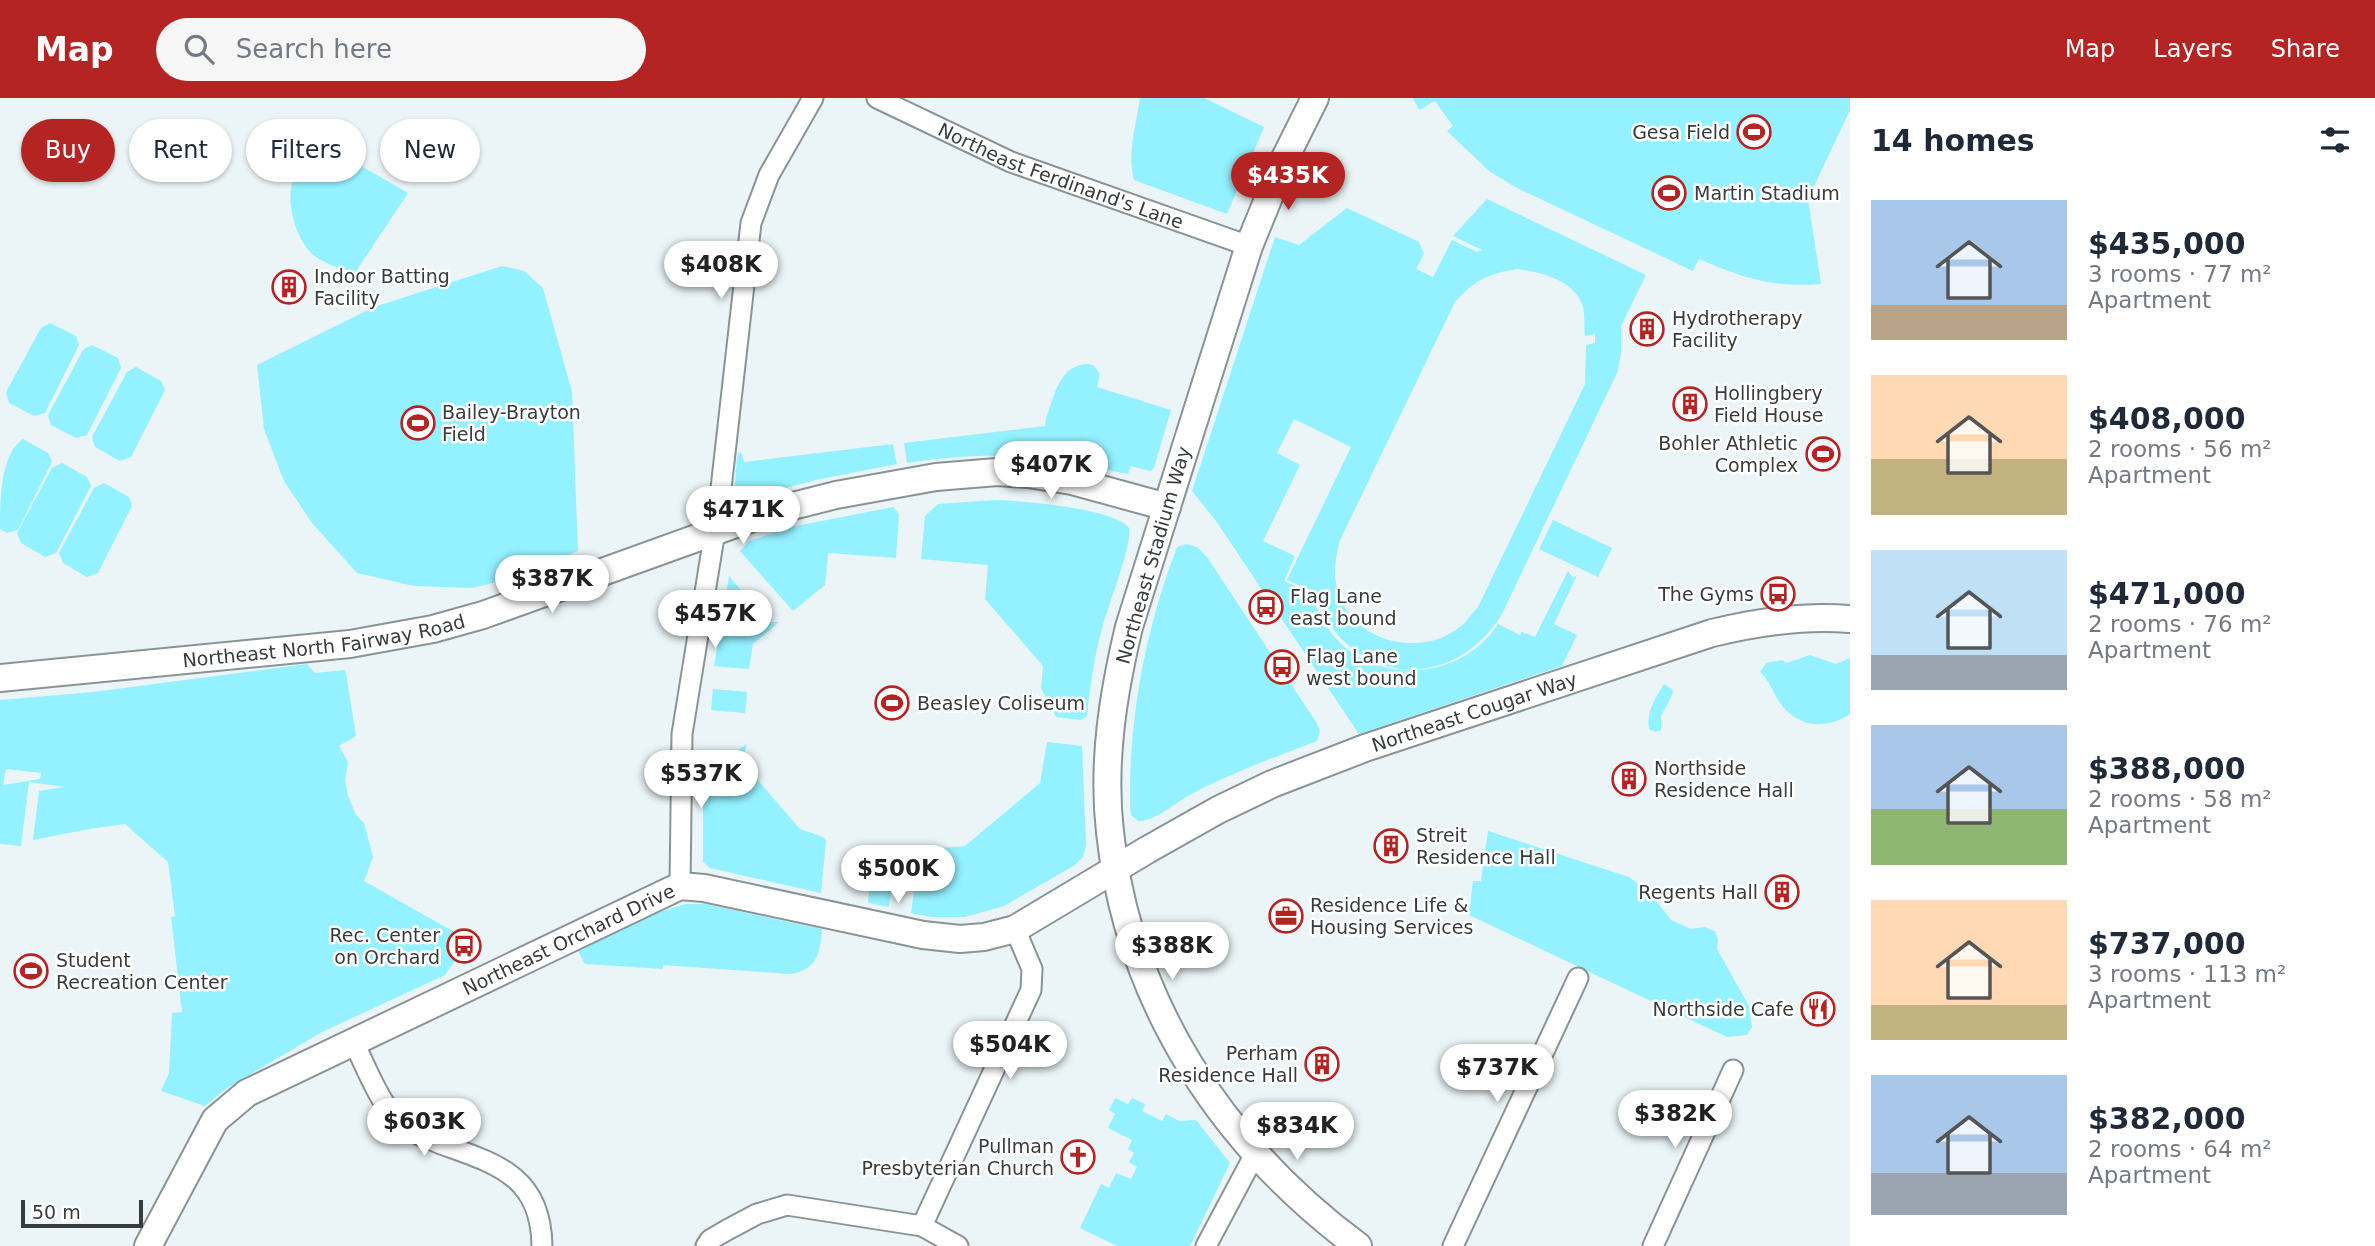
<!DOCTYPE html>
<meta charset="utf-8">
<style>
body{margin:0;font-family:"DejaVu Sans",sans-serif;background:#f6f6f7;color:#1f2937;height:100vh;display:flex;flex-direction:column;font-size:26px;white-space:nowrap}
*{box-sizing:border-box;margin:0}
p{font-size:23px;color:#747a83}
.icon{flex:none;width:38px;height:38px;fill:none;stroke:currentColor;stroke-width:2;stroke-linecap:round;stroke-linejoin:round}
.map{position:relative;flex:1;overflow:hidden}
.panel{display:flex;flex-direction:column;background:#fff;width:525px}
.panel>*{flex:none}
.hud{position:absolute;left:21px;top:21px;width:665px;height:63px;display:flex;gap:14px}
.scale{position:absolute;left:21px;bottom:18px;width:122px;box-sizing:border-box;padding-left:7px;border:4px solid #383c3c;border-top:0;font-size:19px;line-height:24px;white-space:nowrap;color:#383c3c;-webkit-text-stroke:5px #fff;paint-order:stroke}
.price{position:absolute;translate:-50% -60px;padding:0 16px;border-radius:24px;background:#fff;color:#222;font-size:23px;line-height:46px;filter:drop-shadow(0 2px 4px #0008)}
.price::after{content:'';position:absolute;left:50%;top:42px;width:21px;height:16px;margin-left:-10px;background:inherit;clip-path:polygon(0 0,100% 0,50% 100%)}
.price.active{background:#b42422;color:#fff}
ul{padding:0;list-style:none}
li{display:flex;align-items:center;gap:21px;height:175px;padding:0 21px}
li span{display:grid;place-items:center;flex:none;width:196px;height:140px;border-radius:0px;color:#555}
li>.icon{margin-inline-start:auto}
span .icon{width:84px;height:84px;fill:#fffc;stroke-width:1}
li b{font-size:30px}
h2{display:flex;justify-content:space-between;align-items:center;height:84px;padding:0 21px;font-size:30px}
.pill{padding:0 24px;border-radius:32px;background:#fff;box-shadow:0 2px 5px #0004;font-size:24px;line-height:63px}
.pill.active{background:#b42422;color:#fff}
header{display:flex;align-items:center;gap:42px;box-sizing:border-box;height:98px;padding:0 35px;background:#b42422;color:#fff}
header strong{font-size:33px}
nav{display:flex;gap:38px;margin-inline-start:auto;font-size:24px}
.search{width:490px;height:63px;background:#f6f6f7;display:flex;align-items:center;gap:18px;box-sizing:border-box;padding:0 24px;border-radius:38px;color:#747a83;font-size:26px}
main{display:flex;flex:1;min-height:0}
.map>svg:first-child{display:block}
</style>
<header>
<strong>Map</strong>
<div class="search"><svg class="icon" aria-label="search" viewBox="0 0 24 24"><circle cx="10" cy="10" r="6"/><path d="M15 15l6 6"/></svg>Search here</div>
<nav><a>Map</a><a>Layers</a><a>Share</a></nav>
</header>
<main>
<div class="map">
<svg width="1850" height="1148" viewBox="0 0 1850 1148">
<rect width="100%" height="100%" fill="#ebf5f7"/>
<!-- green -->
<g fill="#94f1ff" fill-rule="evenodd">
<path d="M 1140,0 L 1204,0 L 1264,29 L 1227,116 L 1134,82 C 1127,54 1136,28 1140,0 Z"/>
<path d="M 1413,0 L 1850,0 L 1850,12 L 1808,101 L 1821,186 C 1773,190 1743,180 1699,161 L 1693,173 L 1517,90 L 1489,73 L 1447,33 L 1453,28 L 1435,3 L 1419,12 Z"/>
<path d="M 318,43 L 408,95 L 355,175 C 342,171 328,167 316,159 C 296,145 284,101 294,80 C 301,67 310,55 318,43 Z"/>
<path d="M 1487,101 L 1646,177 L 1621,228 L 1621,256 L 1617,275 L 1501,518 C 1447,600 1345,585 1313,493 L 1287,482 L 1351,349 L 1294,321 L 1277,355 L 1300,367 L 1263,443 L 1295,458 L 1284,483 L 1311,495 C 1318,515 1326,531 1341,546 C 1387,588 1464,579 1498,526 L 1520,537 L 1522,534 L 1535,539 L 1568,473 L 1573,480 L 1577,477 L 1554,526 L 1577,537 L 1562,568 L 1359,636 L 1216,423 L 1192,393 L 1275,139 L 1299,147 L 1347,110 L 1419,144 L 1424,156 L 1416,171 L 1433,179 L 1452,142 L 1477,154 L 1482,152 L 1453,138 ZM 1517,171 C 1541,174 1575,182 1583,209 C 1585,218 1584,229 1585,238 L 1595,236 L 1595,252 L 1595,245 L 1586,247 L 1585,286 L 1478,509 C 1472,515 1467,524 1460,529 C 1419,561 1351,544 1337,490 C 1333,473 1336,458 1340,442 L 1455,204 C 1475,182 1487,176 1517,171 Z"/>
<polygon points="502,168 524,173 543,190 572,294 578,453 516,479 473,490 414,488 357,475 312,425 284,383 264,331 257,267 374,209"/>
<polygon points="50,225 76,238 79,247 45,315 34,318 9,305 6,294 41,230"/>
<polygon points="92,247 118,260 121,270 87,337 76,340 51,327 48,317 83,252"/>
<path d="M 1089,266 L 1094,268 L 1100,276 L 1097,289 L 1171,312 L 1154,370 L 1150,373 L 1131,368 L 1128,376 L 1122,375 C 1045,356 986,353 907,365 L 904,345 L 1045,328 L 1046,320 C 1055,297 1059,266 1089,266 Z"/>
<polygon points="136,269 161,283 165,292 131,359 120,363 95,349 92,339 127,274"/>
<path d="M 23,341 L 48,355 L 52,364 L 18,432 L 7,435 L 0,431 C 0,402 0,357 23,341 Z"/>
<polygon points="893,346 897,366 816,382 740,402 734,397 737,360 739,354 742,356 744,364"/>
<polygon points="62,365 87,379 91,388 56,455 45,459 21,445 17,435 52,370"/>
<polygon points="104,385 129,399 132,408 98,475 87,479 63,465 59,455 94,390"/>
<path d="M 996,402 C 1023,403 1114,410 1129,430 C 1133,445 1107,510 1102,531 C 1094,559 1090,589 1087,618 L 1081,622 L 1056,619 L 1041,590 L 1043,568 L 985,501 L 988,467 L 921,461 L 925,418 L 938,406 Z"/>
<polygon points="893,409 899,416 896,460 828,455 825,487 793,513 740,453 749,443 796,428"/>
<polygon points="1553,422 1612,450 1598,479 1539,451"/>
<path d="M 1186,446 L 1197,449 L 1207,459 L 1316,624 L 1320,633 L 1317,643 C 1272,660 1228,676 1186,699 C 1173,707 1153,724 1138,723 L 1131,717 L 1130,708 C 1129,619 1145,533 1177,449 Z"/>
<polygon points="729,478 768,524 779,524 753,546 749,571 714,568"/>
<path d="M 1810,557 L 1836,566 L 1850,560 L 1850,616 C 1824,633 1795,629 1778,602 C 1772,592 1769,582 1760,574 L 1766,565 L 1782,562 L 1787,565 Z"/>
<path d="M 307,566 L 315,575 L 344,572 L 346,575 L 356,638 L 339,648 L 348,664 L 345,682 L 348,698 L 356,717 L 364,725 L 373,759 L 364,783 L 463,839 L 458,850 L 462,853 L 445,877 L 322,934 L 227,990 L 205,1008 L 161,993 L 169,975 L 172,915 L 182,914 L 171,819 L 175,818 L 168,764 L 125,726 L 89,731 L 33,742 L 39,693 L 65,689 L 29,684 L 21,748 L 0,746 L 0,602 L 93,594 ZM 6,671 L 41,675 L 40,681 L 3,687 Z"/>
<path d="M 1664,586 L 1672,591 L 1673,595 L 1661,618 L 1661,632 L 1655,634 L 1649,631 C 1646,615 1655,600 1664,586 Z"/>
<polygon points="713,591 747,594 745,615 711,612"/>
<polygon points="1047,644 1082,648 1086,747 1083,759 1075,767 1004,808 965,819 931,819 911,815 919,756 940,750 965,748 1040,685"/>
<polygon points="746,646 744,666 800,731 823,739 826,743 821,795 710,770 703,764 703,656 732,657"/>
<polygon points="1488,733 1629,779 1649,794 1671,822 1691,831 1704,829 1715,833 1718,842 1717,851 1749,908 1752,929 1747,937 1727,939 1469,817 1473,783 1481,783"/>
<polygon points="872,752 894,754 889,809 868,805"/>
<path d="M 686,806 L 705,806 L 822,831 C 820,856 817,872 790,876 L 663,867 L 663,871 L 585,866 L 577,851 C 614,838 648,815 686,806 Z"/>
<polygon points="1115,1000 1128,1006 1132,1000 1145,1006 1142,1013 1162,1023 1166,1016 1179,1023 1196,1022 1230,1065 1190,1148 1117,1148 1080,1130 1101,1086 1109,1090 1116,1075 1131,1081 1137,1069 1129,1064 1134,1055 1128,1051 1132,1042 1108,1030 1115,1016 1109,1012"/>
</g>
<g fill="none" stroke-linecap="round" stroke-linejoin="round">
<defs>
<g id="street">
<path id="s1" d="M 877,0 L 1011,64 L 1249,148"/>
<polyline points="680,788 682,636 719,408 751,125 769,77 813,0"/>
<path d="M 353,943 C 367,970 382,1014 407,1030 C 417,1037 430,1041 441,1046 C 497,1066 541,1078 542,1148"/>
<polyline points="706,1148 710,1142 727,1132 757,1116 787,1107 922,1128"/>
<polyline points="958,1148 922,1128 1031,892 1032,871 1015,831"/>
<polyline points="1206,1148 1255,1056"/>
<polyline points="1453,1148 1578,880"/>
<polyline points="1653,1148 1733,972"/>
</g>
<g id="secondary">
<path d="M 1315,0 L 1284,62 L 1249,148 L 1129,529 C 1113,596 1102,665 1110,734 C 1128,904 1222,1047 1358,1148"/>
<path id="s2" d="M 0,580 L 350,546 L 433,531 L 483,517 L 769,414 L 836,397 L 936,379 L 997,374 L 1028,376 L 1072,383 L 1167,409"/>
<path id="s3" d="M 148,1148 L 215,1022 L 247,995 L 680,788 L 704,790 L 923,837 L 960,841 L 984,839 L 1015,831 L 1147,752 L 1218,712 L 1272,686 L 1365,650 L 1712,535 C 1757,524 1803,517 1850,521"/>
</g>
</defs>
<!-- street casing -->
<use href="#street" stroke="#8a9395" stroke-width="23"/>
<!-- secondary casing -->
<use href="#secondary" stroke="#8a9395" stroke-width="30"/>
<!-- street -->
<use href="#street" stroke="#fff" stroke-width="19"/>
<!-- secondary -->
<use href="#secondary" stroke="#fff" stroke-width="26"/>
</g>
<!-- icons -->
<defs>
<symbol id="stadium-ring" viewBox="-11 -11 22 22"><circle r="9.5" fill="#fff" stroke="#b42422" stroke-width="1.5"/><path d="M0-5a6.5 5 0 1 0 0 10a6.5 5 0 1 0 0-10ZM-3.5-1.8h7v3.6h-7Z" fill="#b42422"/></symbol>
<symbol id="building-ring" viewBox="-11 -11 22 22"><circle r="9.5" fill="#fff" stroke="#b42422" stroke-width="1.5"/><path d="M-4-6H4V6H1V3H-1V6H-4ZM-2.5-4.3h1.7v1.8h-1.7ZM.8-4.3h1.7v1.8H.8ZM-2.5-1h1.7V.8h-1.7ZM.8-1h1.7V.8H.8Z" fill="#b42422"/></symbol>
<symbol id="bus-ring" viewBox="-11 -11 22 22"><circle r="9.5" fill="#fff" stroke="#b42422" stroke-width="1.5"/><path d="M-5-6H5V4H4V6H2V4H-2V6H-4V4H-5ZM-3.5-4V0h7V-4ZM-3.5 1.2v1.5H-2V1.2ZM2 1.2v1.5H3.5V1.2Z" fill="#b42422"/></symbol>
<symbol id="office-ring" viewBox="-11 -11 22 22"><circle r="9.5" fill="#fff" stroke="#b42422" stroke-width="1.5"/><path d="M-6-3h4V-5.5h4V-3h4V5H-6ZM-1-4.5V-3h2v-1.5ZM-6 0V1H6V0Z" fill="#b42422"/></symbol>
<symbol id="restaurant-ring" viewBox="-11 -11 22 22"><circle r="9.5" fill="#fff" stroke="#b42422" stroke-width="1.5"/><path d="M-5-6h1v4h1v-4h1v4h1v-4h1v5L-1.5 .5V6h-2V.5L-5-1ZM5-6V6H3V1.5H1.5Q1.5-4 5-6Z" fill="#b42422"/></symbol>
<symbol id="church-ring" viewBox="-11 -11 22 22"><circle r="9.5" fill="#fff" stroke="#b42422" stroke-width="1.5"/><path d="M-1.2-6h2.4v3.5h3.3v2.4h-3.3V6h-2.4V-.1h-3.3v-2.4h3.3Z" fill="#b42422"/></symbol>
</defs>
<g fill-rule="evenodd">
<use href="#stadium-ring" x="1735" y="15" width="38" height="38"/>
<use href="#stadium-ring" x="1650" y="76" width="38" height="38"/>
<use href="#building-ring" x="270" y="170" width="38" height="38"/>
<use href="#building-ring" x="1628" y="212" width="38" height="38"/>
<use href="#building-ring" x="1671" y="287" width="38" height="38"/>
<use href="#stadium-ring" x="399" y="306" width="38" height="38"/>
<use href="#stadium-ring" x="1804" y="337" width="38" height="38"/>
<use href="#bus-ring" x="1759" y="477" width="38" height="38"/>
<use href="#bus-ring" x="1247" y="490" width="38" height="38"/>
<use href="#bus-ring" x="1263" y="550" width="38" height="38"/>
<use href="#stadium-ring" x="873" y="586" width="38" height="38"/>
<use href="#building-ring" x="1610" y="662" width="38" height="38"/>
<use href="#building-ring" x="1372" y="729" width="38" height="38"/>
<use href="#building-ring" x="1763" y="775" width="38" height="38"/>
<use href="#office-ring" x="1267" y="799" width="38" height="38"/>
<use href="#bus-ring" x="445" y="829" width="38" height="38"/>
<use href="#stadium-ring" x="12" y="854" width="38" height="38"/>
<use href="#restaurant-ring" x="1799" y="892" width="38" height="38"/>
<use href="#building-ring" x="1303" y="947" width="38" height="38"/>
<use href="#church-ring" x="1059" y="1040" width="38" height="38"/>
</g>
<g text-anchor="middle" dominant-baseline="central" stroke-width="5" stroke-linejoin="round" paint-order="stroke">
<!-- poi labels -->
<g font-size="19" fill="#383c3c" stroke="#fff" text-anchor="start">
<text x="1730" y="34" text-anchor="end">Gesa Field</text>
<text x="1694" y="95">Martin Stadium</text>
<text x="314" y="178">Indoor Batting<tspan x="314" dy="22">Facility</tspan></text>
<text x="1672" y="220">Hydrotherapy<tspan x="1672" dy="22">Facility</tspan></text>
<text x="1714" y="295">Hollingbery<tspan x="1714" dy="22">Field House</tspan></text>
<text x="442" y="314">Bailey-Brayton<tspan x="442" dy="22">Field</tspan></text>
<text x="1798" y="345" text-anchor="end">Bohler Athletic<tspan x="1798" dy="22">Complex</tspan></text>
<text x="1754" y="496" text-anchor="end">The Gyms</text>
<text x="1290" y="498">Flag Lane<tspan x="1290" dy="22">east bound</tspan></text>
<text x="1306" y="558">Flag Lane<tspan x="1306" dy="22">west bound</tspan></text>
<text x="917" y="605">Beasley Coliseum</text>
<text x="1654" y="670">Northside<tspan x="1654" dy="22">Residence Hall</tspan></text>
<text x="1416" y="737">Streit<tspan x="1416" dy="22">Residence Hall</tspan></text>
<text x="1758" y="794" text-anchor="end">Regents Hall</text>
<text x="1310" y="807">Residence Life &amp;<tspan x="1310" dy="22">Housing Services</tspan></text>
<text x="440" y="837" text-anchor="end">Rec. Center<tspan x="440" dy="22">on Orchard</tspan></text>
<text x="56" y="862">Student<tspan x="56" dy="22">Recreation Center</tspan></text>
<text x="1794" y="911" text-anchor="end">Northside Cafe</text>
<text x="1298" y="955" text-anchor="end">Perham<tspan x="1298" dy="22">Residence Hall</tspan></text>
<text x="1054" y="1048" text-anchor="end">Pullman<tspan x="1054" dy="22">Presbyterian Church</tspan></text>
</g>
<!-- street labels -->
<g font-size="19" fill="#383c3c" stroke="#fff">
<text stroke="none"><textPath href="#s1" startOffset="200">Northeast Ferdinand's Lane</textPath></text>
<text transform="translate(1153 457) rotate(-74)">Northeast Stadium Way</text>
<text stroke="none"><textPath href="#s2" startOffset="326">Northeast North Fairway Road</textPath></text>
<text stroke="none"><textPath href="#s3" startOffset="1516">Northeast Cougar Way</textPath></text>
<text stroke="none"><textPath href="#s3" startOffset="541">Northeast Orchard Drive</textPath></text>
</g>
</g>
</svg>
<div class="scale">50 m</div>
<b class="price active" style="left:1288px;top:114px">$435K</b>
<b class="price" style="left:721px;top:203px">$408K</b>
<b class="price" style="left:1051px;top:403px">$407K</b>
<b class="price" style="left:743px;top:448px">$471K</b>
<b class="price" style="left:552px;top:517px">$387K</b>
<b class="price" style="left:715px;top:552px">$457K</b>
<b class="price" style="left:701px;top:712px">$537K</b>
<b class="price" style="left:898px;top:807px">$500K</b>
<b class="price" style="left:1172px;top:884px">$388K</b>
<b class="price" style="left:1010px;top:983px">$504K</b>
<b class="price" style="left:1497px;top:1006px">$737K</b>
<b class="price" style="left:1675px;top:1052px">$382K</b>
<b class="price" style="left:424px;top:1060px">$603K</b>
<b class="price" style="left:1297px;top:1064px">$834K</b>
<div class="hud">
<a class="pill active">Buy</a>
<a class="pill">Rent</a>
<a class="pill">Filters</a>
<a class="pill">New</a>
</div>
</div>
<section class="panel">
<h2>14 homes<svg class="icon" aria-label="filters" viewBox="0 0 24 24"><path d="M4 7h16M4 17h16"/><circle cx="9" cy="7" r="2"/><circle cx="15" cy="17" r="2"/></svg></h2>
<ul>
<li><span style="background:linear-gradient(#a9c7e8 75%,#b9a48a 0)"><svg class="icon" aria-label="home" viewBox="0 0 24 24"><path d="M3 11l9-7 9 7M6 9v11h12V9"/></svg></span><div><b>$435,000</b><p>3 rooms · 77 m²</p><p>Apartment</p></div></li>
<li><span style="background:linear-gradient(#ffd9b3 60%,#c2b280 0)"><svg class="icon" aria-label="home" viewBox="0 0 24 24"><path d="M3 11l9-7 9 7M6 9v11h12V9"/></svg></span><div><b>$408,000</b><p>2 rooms · 56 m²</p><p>Apartment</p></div></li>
<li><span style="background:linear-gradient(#bfe0f5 75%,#9aa5b1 0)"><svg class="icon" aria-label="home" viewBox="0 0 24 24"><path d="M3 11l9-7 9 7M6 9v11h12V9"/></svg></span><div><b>$471,000</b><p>2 rooms · 76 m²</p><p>Apartment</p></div></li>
<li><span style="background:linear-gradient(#a9c7e8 60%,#8fb573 0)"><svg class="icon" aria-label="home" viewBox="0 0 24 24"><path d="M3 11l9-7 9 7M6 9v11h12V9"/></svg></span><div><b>$388,000</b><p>2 rooms · 58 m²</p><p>Apartment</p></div></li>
<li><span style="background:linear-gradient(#ffd9b3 75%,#c2b280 0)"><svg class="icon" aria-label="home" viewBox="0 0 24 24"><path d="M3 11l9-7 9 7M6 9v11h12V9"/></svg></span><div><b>$737,000</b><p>3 rooms · 113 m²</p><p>Apartment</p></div></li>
<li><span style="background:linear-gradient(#a9c7e8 70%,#9aa5b1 0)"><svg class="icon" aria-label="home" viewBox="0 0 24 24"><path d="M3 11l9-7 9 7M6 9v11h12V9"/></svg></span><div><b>$382,000</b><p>2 rooms · 64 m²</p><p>Apartment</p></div></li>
</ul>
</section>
</main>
